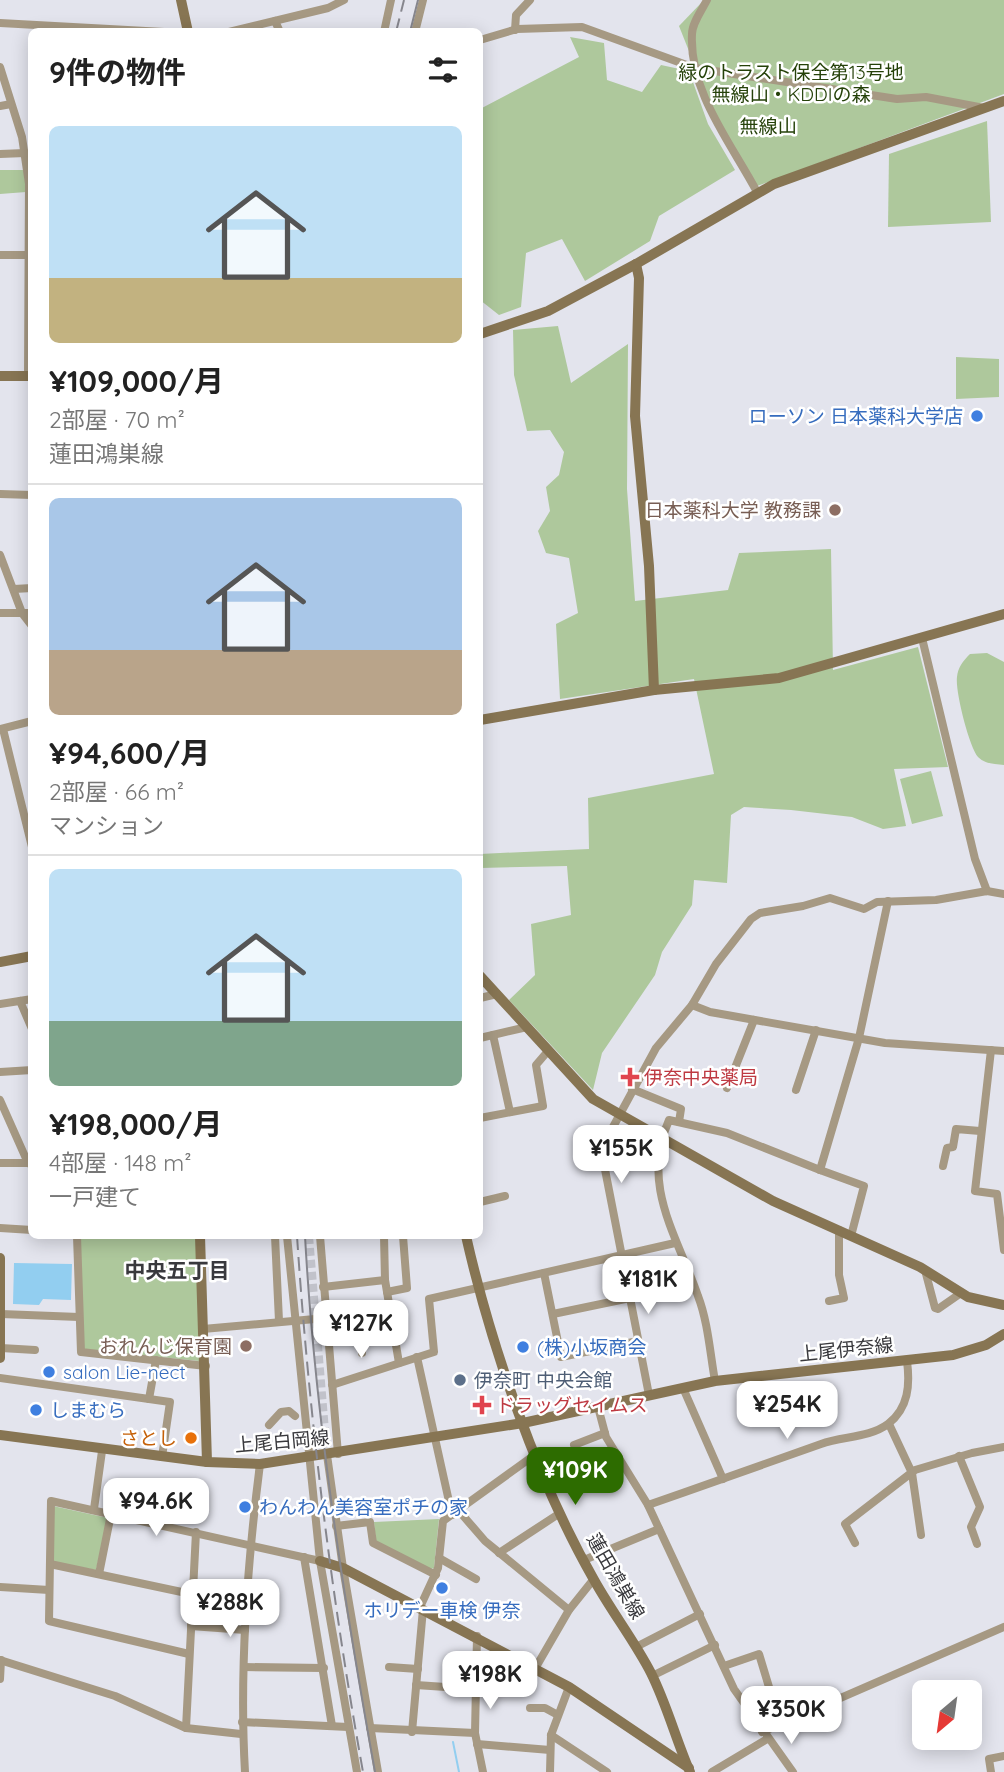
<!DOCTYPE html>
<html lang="ja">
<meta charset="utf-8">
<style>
body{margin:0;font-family:Quicksand,"Noto Sans JP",sans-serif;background:#f6f6f6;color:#222;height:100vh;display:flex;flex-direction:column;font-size:26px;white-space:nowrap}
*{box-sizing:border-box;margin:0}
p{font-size:23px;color:#767676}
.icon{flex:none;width:38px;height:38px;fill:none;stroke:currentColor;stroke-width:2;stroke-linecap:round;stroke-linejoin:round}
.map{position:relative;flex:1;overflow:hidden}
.side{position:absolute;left:28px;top:28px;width:455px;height:1211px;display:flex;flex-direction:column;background:#fff;border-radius:10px;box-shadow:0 4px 18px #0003}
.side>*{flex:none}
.needle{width:46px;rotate:209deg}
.controls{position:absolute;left:912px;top:1680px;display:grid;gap:14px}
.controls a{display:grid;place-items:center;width:70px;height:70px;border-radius:10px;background:#fff;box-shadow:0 4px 18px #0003;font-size:35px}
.price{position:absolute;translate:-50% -60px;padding:0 16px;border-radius:14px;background:#fff;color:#222;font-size:23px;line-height:46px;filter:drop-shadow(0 2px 4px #0008)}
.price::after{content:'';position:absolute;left:50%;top:42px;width:21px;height:16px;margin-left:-10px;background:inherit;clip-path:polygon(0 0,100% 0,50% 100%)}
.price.active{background:#2d6c00;color:#fff}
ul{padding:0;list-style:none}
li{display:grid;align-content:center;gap:14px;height:371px;padding:0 21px}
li+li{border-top:2px solid #e0e0e0}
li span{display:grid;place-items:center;height:217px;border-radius:10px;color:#555}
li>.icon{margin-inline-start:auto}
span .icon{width:126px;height:126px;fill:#fffc;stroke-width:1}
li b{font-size:30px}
h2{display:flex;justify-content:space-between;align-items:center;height:84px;padding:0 21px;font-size:30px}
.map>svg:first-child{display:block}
</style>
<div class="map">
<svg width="1004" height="1772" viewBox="0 0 1004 1772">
<rect width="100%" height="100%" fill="#e3e4ed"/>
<!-- green -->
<g fill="#aec89c">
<polygon points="704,0 1004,0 1004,94 757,186 720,129 679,26"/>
<polygon points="570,37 604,43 607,80 642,92 661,65 689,71 708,124 735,170 659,216 650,241 585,281 562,239 526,253 521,307 499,315 480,300 480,109 579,57"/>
<polygon points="987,121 991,222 888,227 889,154"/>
<polygon points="0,170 24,170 26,192 0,194"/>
<polygon points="558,326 571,383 628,344 627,489 635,601 728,590 739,553 831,549 833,670 918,647 948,767 894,769 906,826 883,829 852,817 791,810 744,807 731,815 727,883 694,880 692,905 662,952 655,975 602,1053 593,1090 509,1000 535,975 531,924 571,915 567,866 480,868 480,854 589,849 588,798 714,774 694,679 560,699 556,624 578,613 569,558 546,553 538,531 550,511 546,487 559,475 564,452 550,430 527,431 514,375 513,330"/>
<polygon points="956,357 999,359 999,397 956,399"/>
<path d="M 987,653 L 1004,662 L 1004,765 C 995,764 985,764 978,757 C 969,746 955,691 957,677 C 958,667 963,661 970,654 Z"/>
<polygon points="931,771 943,816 912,824 900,779"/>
<polygon points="119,1236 197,1236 199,1361 83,1349 80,1238"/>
<polygon points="53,1506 108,1518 96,1570 53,1562"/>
<polygon points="439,1519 434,1568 431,1569 376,1542 374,1522"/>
</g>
<!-- water -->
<polygon fill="#92cef0" points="14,1263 72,1264 71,1300 43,1299 39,1305 13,1304"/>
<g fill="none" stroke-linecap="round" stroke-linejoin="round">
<!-- stream -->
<polyline stroke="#92cef0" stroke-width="2" points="453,1742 459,1772"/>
<!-- street-tunnel -->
<polyline stroke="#c1c2ca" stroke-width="8" stroke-dasharray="8 4" stroke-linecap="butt" points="309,1236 327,1455"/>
<!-- street -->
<g stroke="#a69983" stroke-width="8">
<path d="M 707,0 C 702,10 692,23 692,34 C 689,92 731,143 757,192"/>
<polyline points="275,21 280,32"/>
<polyline points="0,23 164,32"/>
<polyline points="515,30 516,15 530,0"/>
<polyline points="229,32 328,8 344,0"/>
<polyline points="384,32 391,0"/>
<polyline points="415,32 423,0"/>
<polyline points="480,40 517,29 582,27 695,68 897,99 926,97 984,108"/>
<polyline points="0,67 22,137 29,184 28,376"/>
<polyline points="0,106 11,104"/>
<polyline points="0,154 25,153"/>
<polyline points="0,255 32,255"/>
<polyline points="0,494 32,495"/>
<polyline points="0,555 22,613 32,626"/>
<polyline points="14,589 32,588"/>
<polyline points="0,613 32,613"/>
<polyline points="922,638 975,859 987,891"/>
<polyline points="0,729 32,721"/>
<polyline points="3,729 32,847"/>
<polyline points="480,998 497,994"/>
<polyline points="20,1001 32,1029"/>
<polyline points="0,1004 32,999"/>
<polyline points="692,1005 710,1012 885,1043 1004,1051"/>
<polyline points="493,1035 510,1112"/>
<polyline points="480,1038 527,1027"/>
<polyline points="991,1050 975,1191 997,1194 1004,1250"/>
<polyline points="0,1072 32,1070"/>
<polyline points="727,1088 754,1020"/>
<polyline points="632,1089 681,1109 679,1122"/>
<polyline points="796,1090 816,1030"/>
<polyline points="0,1100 28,1163"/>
<polyline points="480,1118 543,1106 536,1065 548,1051"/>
<polyline points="0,1163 32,1163"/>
<polyline points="943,1166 947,1148 953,1147 956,1129 980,1131"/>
<polyline points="480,1202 505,1196"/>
<polyline points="0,1228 32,1230"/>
<polyline points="77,1236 81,1352 206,1366"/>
<polyline points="275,1236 279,1321"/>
<polyline points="287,1236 320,1561 357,1772"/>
<polyline points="320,1236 338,1454"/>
<polyline points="384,1236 385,1280 399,1363"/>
<polyline points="851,1236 864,1186 820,1170 859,1038 888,901"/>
<polyline points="925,1270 935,1308 938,1309 961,1293"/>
<polyline points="544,1273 561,1357 638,1341"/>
<polyline points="323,1287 385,1280"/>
<polyline points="387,1292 407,1288 403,1236"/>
<polyline points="829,1301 844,1298 839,1275 839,1230"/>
<polyline points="1,1314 79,1317"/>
<polyline points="553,1314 630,1298"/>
<polyline points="203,1329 315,1319"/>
<polyline points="1,1348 35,1350"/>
<polyline points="362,1353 361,1326 392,1324"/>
<polyline points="417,1357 452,1515"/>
<polyline points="0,1378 149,1399 156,1360"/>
<path d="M 715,1381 C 710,1353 708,1322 698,1296 C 677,1235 640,1185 669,1120 L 727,1133 L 820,1170"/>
<polyline points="332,1385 434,1352 429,1299 675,1243"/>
<polyline points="683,1388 723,1479"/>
<polyline points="649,1395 601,1149 656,1048 692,1005 716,964 751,919 760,913 803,906 830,898 864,909 877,902 936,900 987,891 1004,894"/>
<polyline points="149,1399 170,1402 162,1457"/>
<polyline points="598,1407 606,1437 648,1505 734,1689 793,1772"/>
<polyline points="889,1424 912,1473 921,1535"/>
<polyline points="269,1425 281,1412 289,1411 295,1416"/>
<polyline points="574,1445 605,1433"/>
<polyline points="327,1455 343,1568 378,1772"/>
<polyline points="959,1456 980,1507 971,1527 977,1544"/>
<path d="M 648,1505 C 706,1485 764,1464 821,1444 C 843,1436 869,1438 888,1424 C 909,1408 910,1384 907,1361"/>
<polyline points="94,1509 102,1451"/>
<polyline points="459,1511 485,1541 569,1610"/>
<polyline points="336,1526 370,1522 373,1543 436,1575"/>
<polyline points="855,1543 845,1524 915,1470 972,1453 1004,1447"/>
<polyline points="499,1553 560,1513"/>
<polyline points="304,1557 332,1726"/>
<polyline points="439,1558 476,1579"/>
<polyline points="584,1560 659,1529"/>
<polyline points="50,1564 191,1594"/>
<polyline points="99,1574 111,1514"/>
<polyline points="0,1587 49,1590"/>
<polyline points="420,1607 438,1568 443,1521 536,1454"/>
<polyline points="191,1626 245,1630"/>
<polyline points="477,1636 475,1733 483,1772"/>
<polyline points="636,1647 700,1614"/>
<polyline points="189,1654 49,1621 51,1501 320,1561"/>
<polyline points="0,1660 115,1696 186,1728 241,1734"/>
<polyline points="724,1666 759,1654 772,1697 746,1708"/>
<polyline points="244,1667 324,1668"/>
<polyline points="389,1667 418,1669"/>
<polyline points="536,1667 569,1610 593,1580"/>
<polyline points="652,1676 715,1645"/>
<polyline points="0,1679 1,1660"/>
<polyline points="416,1685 475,1689"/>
<polyline points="530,1708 545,1708 556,1714"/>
<polyline points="242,1722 348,1727"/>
<polyline points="186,1728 196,1532"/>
<polyline points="370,1728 475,1733"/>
<polyline points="412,1732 423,1609"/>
<polyline points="762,1732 1004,1627"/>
<polyline points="551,1735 607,1772"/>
<polyline points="477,1744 550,1750"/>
<path d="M 245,1772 C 239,1669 247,1566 260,1464"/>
<polyline points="550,1772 551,1735 569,1687"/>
<polyline points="712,1772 767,1739"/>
<polyline points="991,1772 989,1759 1004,1756"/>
</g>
<!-- secondary -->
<g stroke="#877553" stroke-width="10">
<polyline points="181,0 188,32"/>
<polyline points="636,264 639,278 635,416 649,566 654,690"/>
<polyline points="480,334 548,311 636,264 774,184 1004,101"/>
<polyline points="0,376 32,376"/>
<polyline points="480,720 654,690 779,678 1004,614"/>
<polyline points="0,962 32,956"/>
<polyline points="480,976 593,1099 773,1201 920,1267 968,1297 1004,1305"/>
<polyline points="200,1236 207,1462"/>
<path d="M 466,1236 C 491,1346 537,1480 593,1578 C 611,1611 634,1640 651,1673 C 667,1705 676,1740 690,1772"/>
<polyline points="0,1258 0,1358"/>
<polyline points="0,1435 207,1462 260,1464 523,1423 715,1381 953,1355 986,1345 1004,1334"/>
<polyline points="320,1561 343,1568 569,1687 689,1768"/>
</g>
<!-- tram -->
<g stroke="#86868d" stroke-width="2">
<polyline points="410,32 418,0"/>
<path d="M 305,1236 C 315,1416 343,1595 375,1772"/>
</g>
<!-- rail -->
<g stroke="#86868d" stroke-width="2" stroke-dasharray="14 7" stroke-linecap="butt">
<polyline points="396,32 404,0"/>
<path d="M 297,1236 C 309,1416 331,1594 363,1772"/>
</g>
</g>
<!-- markers -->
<g fill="#3f7fe0" stroke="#fff" stroke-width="2.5">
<circle cx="977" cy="416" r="7"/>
<circle cx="523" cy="1347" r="7"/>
<circle cx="49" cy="1372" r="7"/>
<circle cx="36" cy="1410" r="7"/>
<circle cx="245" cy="1507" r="7"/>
<circle cx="442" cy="1588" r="7"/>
</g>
<g fill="#8d6e63" stroke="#fff" stroke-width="2.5">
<circle cx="835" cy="510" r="7"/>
<circle cx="246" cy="1346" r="7"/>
</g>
<g fill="#e0444e" stroke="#fff" stroke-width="2.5">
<path d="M626.5 1066.5h7v7h7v7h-7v7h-7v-7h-7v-7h7z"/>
<path d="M478.5 1394.5h7v7h7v7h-7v7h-7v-7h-7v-7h7z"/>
</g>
<circle fill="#5c6f8a" stroke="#fff" stroke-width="2.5" cx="460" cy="1380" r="7"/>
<circle fill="#e8710a" stroke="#fff" stroke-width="2.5" cx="191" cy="1438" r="7"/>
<g text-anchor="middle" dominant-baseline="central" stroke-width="5" stroke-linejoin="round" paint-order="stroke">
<!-- park labels -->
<g font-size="19" fill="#254109" stroke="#fff">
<text x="791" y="72">緑のトラスト保全第13号地<tspan x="791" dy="22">無線山・KDDIの森</tspan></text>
<text x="768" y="126">無線山</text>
</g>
<!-- shop labels -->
<g font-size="19" fill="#366cbe" stroke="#fff" text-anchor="start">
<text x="963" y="416" text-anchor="end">ローソン 日本薬科大学店</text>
<text x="537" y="1347">(株)小坂商会</text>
<text x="63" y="1372">salon Lie-nect</text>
<text x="50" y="1410">しまむら</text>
<text x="259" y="1507">わんわん美容室ポチの家</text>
<text x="442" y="1610" text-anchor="middle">ホリデー車検 伊奈</text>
</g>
<!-- education labels -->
<g font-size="19" fill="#785e54" stroke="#fff" text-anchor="end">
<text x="821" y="510">日本薬科大学 教務課</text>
<text x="232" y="1346">おれんじ保育園</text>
</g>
<!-- health labels -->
<g font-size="19" fill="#be3a42" stroke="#fff" text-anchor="start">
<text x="644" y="1077">伊奈中央薬局</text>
<text x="496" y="1405">ドラッグセイムス</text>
</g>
<!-- street labels -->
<g font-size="19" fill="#39393d" stroke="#fff">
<text transform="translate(846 1349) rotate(-6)">上尾伊奈線</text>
<text transform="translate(282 1441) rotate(-5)">上尾白岡線</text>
<text transform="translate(616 1576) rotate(60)">蓮田鴻巣線</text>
</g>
<!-- service labels -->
<g font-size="19" fill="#4e5e75" stroke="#fff" text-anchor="start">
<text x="474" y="1380">伊奈町 中央会館</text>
</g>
<!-- food labels -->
<g font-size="19" fill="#c56008" stroke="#fff" text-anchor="end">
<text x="177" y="1438">さとし</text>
</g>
<!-- neighbourhood labels -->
<g font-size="21" font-weight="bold" fill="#39393d" stroke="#fff">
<text x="177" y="1270">中央五丁目</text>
</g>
</g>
</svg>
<div class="controls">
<a><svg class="needle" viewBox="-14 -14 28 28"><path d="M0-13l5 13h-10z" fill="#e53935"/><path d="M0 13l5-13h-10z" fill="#767676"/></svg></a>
</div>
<b class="price" style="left:621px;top:1185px">¥155K</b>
<b class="price" style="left:648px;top:1316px">¥181K</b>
<b class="price" style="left:361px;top:1360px">¥127K</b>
<b class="price" style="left:787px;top:1441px">¥254K</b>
<b class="price active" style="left:575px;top:1507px">¥109K</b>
<b class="price" style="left:156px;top:1538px">¥94.6K</b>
<b class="price" style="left:230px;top:1639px">¥288K</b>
<b class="price" style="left:490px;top:1711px">¥198K</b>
<b class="price" style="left:791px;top:1746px">¥350K</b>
<section class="side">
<h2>9件の物件<svg class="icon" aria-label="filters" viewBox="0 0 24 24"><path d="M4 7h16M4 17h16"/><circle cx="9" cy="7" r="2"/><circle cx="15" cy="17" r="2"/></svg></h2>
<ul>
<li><span style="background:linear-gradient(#bfe0f5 70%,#c2b280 0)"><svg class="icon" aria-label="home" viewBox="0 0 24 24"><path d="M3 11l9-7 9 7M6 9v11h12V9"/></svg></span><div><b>¥109,000/月</b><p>2部屋 · 70 m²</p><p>蓮田鴻巣線</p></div></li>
<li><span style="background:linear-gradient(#a9c7e8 70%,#b9a48a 0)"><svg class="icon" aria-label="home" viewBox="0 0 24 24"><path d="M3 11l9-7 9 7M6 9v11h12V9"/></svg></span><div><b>¥94,600/月</b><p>2部屋 · 66 m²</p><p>マンション</p></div></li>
<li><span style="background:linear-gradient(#bfe0f5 70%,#7fa58c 0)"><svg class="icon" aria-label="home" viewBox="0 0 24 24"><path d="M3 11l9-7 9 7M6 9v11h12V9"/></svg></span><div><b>¥198,000/月</b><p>4部屋 · 148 m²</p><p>一戸建て</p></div></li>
</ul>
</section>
</div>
